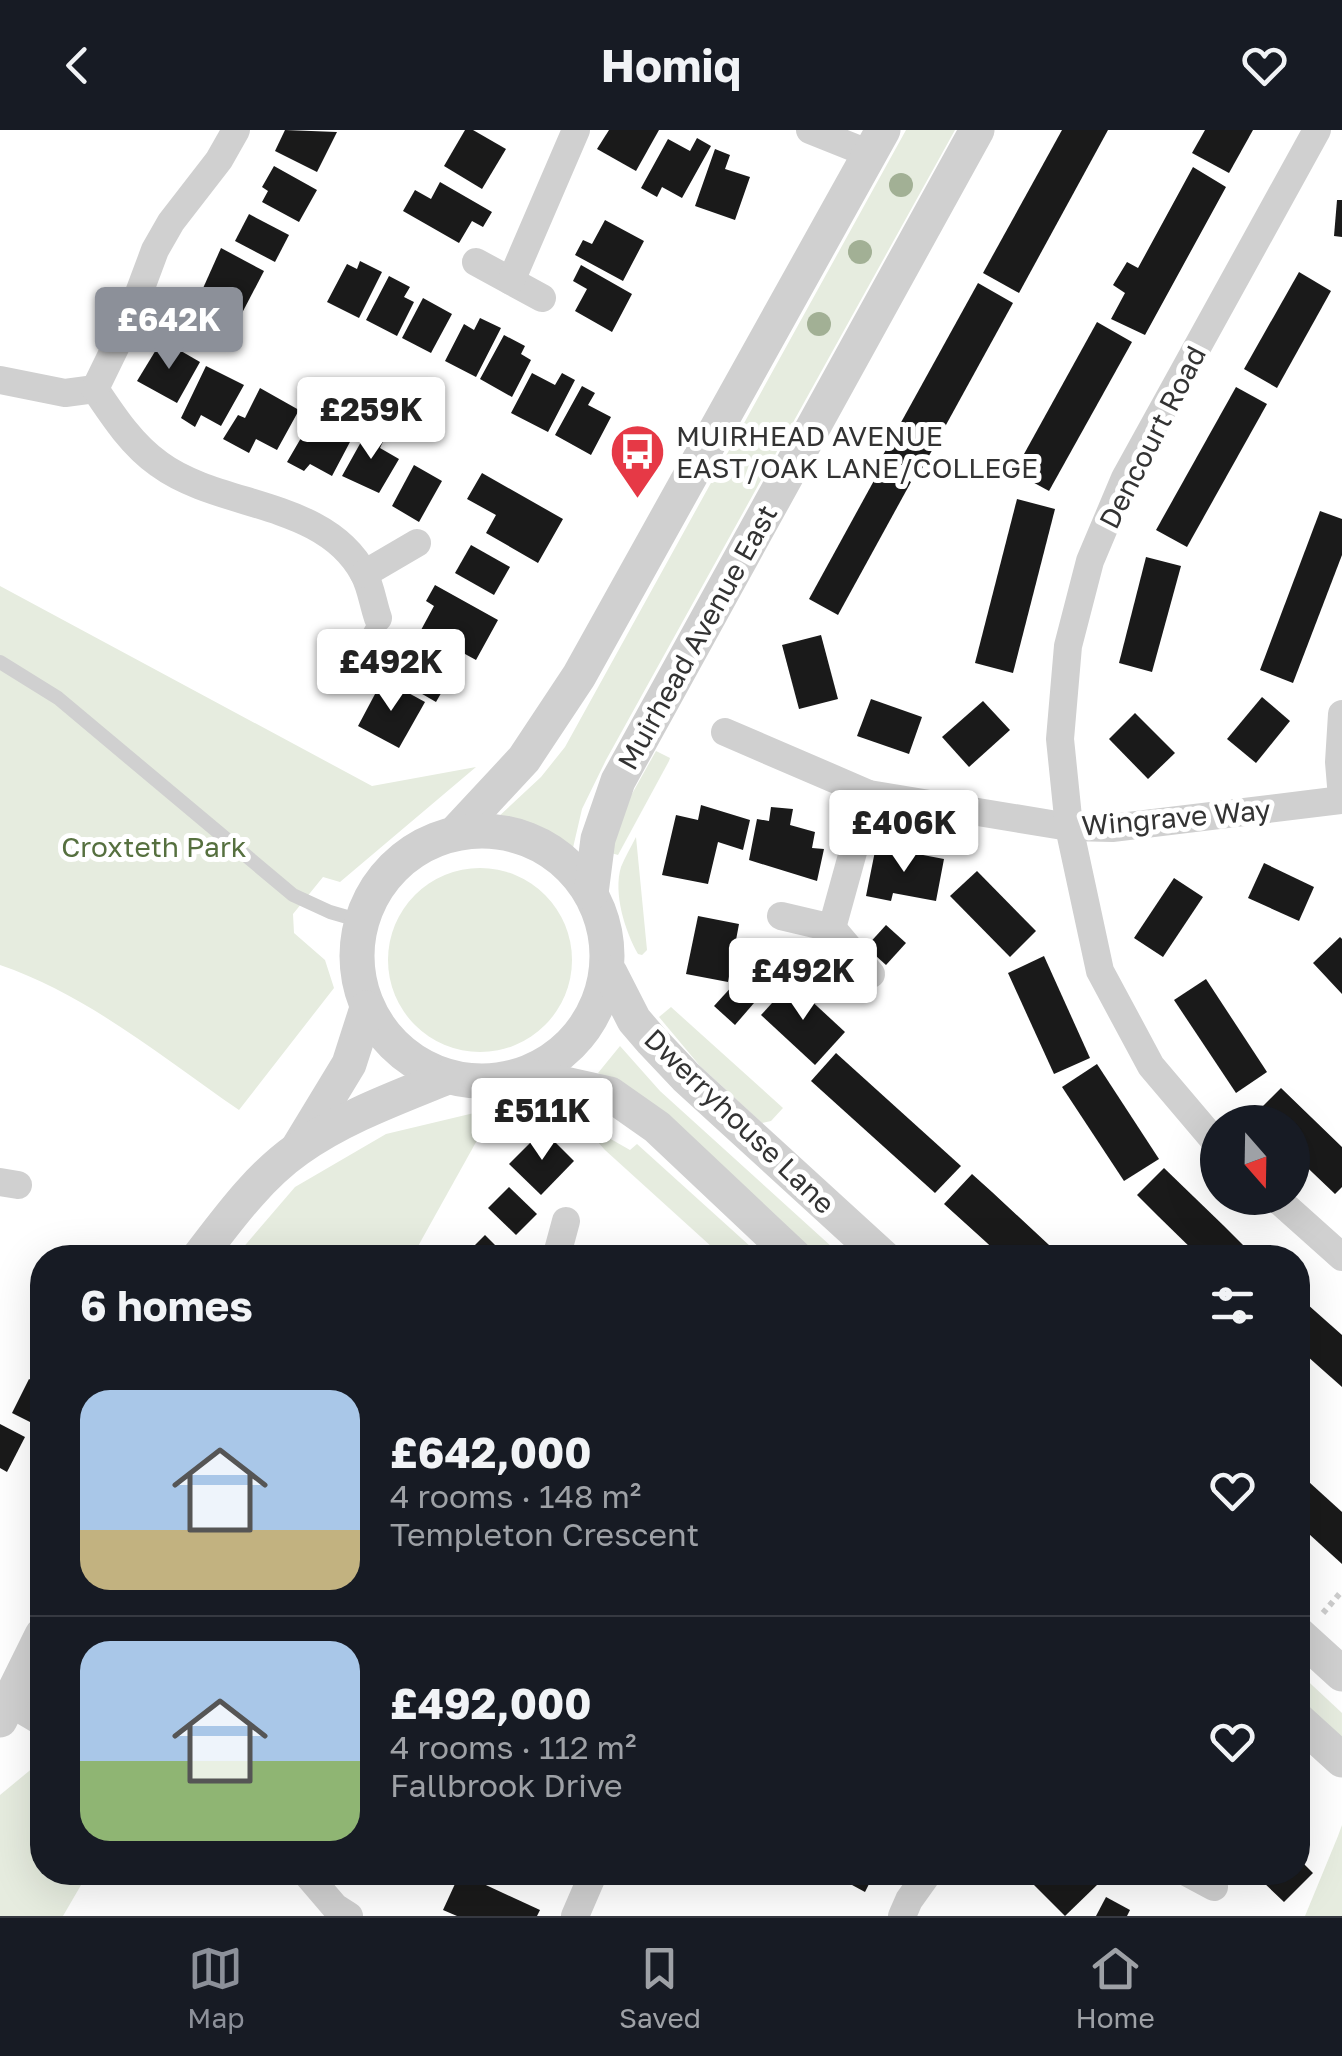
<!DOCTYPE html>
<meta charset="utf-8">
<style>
body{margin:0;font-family:"Golos Text",sans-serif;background:#242831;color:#f1f3f6;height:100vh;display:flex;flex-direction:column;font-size:38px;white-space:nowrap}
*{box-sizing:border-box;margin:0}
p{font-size:32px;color:#9ea1a6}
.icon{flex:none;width:55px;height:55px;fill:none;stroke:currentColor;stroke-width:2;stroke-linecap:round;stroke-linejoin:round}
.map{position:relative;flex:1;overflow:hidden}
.sheet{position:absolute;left:30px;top:1115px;width:1280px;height:640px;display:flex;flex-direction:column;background:#171b24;border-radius:40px;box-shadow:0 10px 40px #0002}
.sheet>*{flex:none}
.needle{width:65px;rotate:160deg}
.tools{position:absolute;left:1200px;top:975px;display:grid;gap:20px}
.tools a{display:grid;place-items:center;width:110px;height:110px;border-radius:50%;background:#171b24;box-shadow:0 10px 40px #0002;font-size:50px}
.price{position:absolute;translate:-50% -85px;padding:0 22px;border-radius:10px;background:#fff;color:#222;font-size:32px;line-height:65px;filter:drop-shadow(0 2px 5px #0008)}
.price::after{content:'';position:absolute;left:50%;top:60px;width:30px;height:22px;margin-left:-15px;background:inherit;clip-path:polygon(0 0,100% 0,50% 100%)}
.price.active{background:#8c9099;color:#fff}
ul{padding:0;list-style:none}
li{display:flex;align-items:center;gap:30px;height:250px;padding:0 50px}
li+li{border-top:2px solid #363941}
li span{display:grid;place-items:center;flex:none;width:280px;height:200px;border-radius:30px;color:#555}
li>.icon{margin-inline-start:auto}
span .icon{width:120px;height:120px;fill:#fffc;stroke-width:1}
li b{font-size:42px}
h2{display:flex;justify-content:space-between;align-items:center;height:120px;padding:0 50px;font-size:42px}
header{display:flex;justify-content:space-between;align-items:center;height:130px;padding:0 50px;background:#171b24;font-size:45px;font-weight:700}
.dock{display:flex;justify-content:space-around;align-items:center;height:140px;border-top:2px solid #363941;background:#171b24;font-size:28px;color:#9ea1a6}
.dock a{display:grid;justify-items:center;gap:5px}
.dock .active{color:#8c9099}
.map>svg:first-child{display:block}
</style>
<header><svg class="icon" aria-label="back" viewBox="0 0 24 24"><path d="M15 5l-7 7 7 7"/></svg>Homiq<svg class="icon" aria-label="heart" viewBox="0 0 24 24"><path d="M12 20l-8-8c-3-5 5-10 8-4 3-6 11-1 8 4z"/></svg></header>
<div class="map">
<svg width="1342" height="1786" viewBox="0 0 1342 1786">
<rect width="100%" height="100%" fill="#fff"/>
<!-- green -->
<g fill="#e6ecdf">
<polygon points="906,0 955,0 606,630 582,679 572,722 532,697 497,688 541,647 565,617"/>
<path d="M 0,456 L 372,656 L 476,637 L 340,752 L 323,747 L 293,784 L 294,803 L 325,830 L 334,858 L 239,980 C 163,928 88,865 0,835 Z"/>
<polygon points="656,621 670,628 669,631 618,725 611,723 624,678"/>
<path d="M 636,707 L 647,820 L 642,825 L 638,824 C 625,801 613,763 621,737 C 625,727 631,717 636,707 Z"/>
<circle cx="480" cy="830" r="92"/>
<polygon points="671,877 783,978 771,991 762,993 700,936 659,887"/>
<polygon points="620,916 660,961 843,1127 817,1127 646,969 598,943"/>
<polygon points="495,978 412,1127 235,1127 295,1057 386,1004"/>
<polygon points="579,991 630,1020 637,1014 762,1127 723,1127 605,1020"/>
<polygon points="1298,1542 1342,1583 1342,1611 1298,1570"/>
<polygon points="42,1634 42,1742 88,1743 63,1786 0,1786 0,1665 34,1637"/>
<polygon points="1342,1695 1342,1786 1305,1786 1338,1706"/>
</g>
<!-- building -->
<g fill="#1a1a1a">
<polygon points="285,0 337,2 317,42 275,21"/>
<polygon points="465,0 473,0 506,19 482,59 444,36"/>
<polygon points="609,0 659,0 636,41 597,19"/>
<polygon points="1062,0 1108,0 1019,163 983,143"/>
<polygon points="1205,0 1253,0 1229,43 1192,23"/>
<polygon points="697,8 711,16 682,68 662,57 657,67 641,58 668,9 690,21"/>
<polygon points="715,19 730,25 725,39 750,47 735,90 695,76"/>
<polygon points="274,36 317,60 299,92 262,72 268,61 262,57"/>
<polygon points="1193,37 1226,57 1145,205 1111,189 1125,163 1113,155 1127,132 1138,138"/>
<polygon points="440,52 492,82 483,97 472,91 459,113 403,81 415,60 431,69"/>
<polygon points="1337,70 1342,70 1342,107 1334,106"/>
<polygon points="249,84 289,105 275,132 235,111"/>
<polygon points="605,90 644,111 623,151 575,125 583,110 592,114"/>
<polygon points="221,118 264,141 241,185 200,165"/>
<polygon points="360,131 382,142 359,188 327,172 347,134 357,139"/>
<polygon points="581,135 632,164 612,202 575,181 587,159 573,151"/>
<polygon points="1299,142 1331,161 1277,258 1244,239"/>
<polygon points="389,146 410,157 404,167 414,172 397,206 366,190"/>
<polygon points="978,153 1013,173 919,344 883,325"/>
<polygon points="423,168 452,184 431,223 402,208"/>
<polygon points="480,188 501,198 476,247 445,231 464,194 474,200"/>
<polygon points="1097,192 1132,212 1049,361 1014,342"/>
<polygon points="504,205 525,216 521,224 531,230 512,267 480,249"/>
<polygon points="162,210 200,232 177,273 137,251"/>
<polygon points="206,236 244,255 221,296 201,285 195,297 181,288"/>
<polygon points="532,243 555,255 562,243 575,250 548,302 511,283"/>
<polygon points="582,256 595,263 588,275 611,287 591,325 555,305"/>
<polygon points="1236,257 1267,274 1187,417 1156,400"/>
<polygon points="260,258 299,280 277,320 256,309 249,323 223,309 238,285 245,288"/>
<polygon points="315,284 335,298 344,284 360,293 332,346 310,334 304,341 287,332"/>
<polygon points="371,294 387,303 380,318 399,329 379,363 342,346"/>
<polygon points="414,335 442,351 419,392 392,376"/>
<polygon points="882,336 911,352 838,485 809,469"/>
<polygon points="482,343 563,389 538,433 486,403 496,385 467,369"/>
<polygon points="1017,369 1055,379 1013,543 975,533"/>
<polygon points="1320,381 1342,389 1342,425 1293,553 1260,540"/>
<polygon points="471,415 510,437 494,465 455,443"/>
<polygon points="1146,427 1181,436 1152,542 1119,533"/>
<polygon points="435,455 498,490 476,530 421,500 434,476 426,471"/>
<polygon points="821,505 838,569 799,579 782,515"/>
<polygon points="414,506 459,532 436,572 391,546"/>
<polygon points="383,549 425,572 399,618 358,596"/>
<polygon points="1262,567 1290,591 1256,633 1227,609"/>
<polygon points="871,569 922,587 909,624 857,606"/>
<polygon points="983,571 1010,600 969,637 942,607"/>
<polygon points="1135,583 1175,623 1148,649 1109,609"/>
<polygon points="701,675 750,690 743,720 718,712 708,754 662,745 676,685 698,690"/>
<polygon points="771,677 793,679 790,695 815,702 812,718 824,719 817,751 749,730 757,689 769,691"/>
<polygon points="876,716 944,729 936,771 893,763 891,771 866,766"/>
<polygon points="1264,733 1314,757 1299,791 1248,768"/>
<polygon points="977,741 1036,801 1010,827 950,766"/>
<polygon points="1174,748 1203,767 1163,827 1134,808"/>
<polygon points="698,786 739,794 728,852 686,844"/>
<polygon points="886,795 906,813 886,835 866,817"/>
<polygon points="1340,807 1342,809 1342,864 1313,833"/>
<polygon points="1044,826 1090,928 1054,944 1008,843"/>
<polygon points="1206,849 1267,942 1236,963 1174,870"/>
<polygon points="791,852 845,902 815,935 761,885"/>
<polygon points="735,853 754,873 735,895 714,876"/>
<polygon points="836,923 961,1036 935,1063 811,951"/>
<polygon points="1097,934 1159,1029 1124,1051 1062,957"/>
<polygon points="1281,958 1342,1017 1342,1057 1335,1064 1292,1023 1292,992 1262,992 1254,985"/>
<polygon points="543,1000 574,1031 541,1065 509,1034"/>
<polygon points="1164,1038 1224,1096 1256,1128 1201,1128 1157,1085 1137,1065"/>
<polygon points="972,1044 992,1062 1063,1128 1003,1128 986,1112 944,1074"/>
<polygon points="509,1057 537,1084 516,1105 488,1078"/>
<polygon points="485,1105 508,1128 467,1128 465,1125"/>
<polygon points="1298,1166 1342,1205 1342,1257 1298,1218"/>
<polygon points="29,1249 42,1256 42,1298 12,1283"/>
<polygon points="0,1294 25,1307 7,1342 0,1338"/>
<polygon points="1298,1342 1342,1382 1342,1434 1298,1394"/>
<polygon points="1298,1728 1313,1743 1284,1772 1262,1751 1271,1742 1298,1742"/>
<polygon points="828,1742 875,1742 865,1762"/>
<polygon points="1044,1742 1084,1742 1097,1755 1065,1786 1033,1754"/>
<polygon points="460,1743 540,1780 537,1786 457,1786 443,1780"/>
<polygon points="1106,1767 1130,1780 1127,1786 1096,1786"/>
</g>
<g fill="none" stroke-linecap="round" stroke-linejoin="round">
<!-- path -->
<polyline stroke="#cdcdcd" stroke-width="6" stroke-dasharray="5 5" stroke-linecap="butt" points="1323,1483 1342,1461"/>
<!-- service -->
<g stroke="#d0d0d0" stroke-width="14">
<polyline points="0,532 58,568 293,765 330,782 361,791"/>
<polyline points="347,543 378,488"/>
</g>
<!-- minor -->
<g stroke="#d0d0d0" stroke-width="28">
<polyline points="810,0 870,24"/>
<polyline points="476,132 542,168"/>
<polyline points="511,151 576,0"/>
<polyline points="0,250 65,263 95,259"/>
<path d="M 95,259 C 113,286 132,315 159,334 C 220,379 325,370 364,444 C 371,457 373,474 378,488"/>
<polyline points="95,259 130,187 155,120 171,92 219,30 236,0"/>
<polyline points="364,444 417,413"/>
<polyline points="1342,584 1339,632 1342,668"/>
<polyline points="725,602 869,664 1069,697 1112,698 1342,670"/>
<polyline points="781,786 832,798 869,664"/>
<polyline points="832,798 871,844"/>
<polyline points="1218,1015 1151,936 1100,841 1069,697 1060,609 1068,516 1090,431 1125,348 1317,0"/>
<polyline points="0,1052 18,1055"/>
<polyline points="1276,1068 1342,1127"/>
<polyline points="556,1128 566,1091"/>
<polyline points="10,1573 42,1592"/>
<polyline points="305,1742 335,1777 349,1786"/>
<polyline points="1186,1742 1214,1757"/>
<polyline points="575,1786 594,1742"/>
<polyline points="902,1786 909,1770 929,1742"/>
</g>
<!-- tertiary -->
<g stroke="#d0d0d0" stroke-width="35">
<polyline points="458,700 524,629 579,546 883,0"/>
<circle cx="482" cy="826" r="125"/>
<polyline points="591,763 598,709 618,651 977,0"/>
<polyline points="610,843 634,890 652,911 686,947 884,1128"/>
<polyline points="525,945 610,964 657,997 796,1128"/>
<polyline points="298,1018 349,934 367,878"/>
<path d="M 198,1128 C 228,1089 258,1047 298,1019 C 341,988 396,968 445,948"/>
<polyline points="1298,1504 1342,1544"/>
<polyline points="0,1590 42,1505"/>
<polyline points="1298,1590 1342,1630"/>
</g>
</g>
<!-- trees -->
<g fill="#a2b095">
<circle cx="901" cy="55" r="12"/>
<circle cx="860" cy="122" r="12"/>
<circle cx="819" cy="194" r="12"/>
</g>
<!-- icons -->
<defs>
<symbol id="bus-pin" viewBox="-11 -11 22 30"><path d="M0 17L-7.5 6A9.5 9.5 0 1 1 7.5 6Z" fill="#e63946" stroke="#fff"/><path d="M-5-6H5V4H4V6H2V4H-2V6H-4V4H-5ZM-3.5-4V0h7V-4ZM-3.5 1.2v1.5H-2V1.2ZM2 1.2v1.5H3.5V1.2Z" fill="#fff"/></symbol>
</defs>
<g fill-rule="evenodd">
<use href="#bus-pin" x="606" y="290" width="63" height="86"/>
</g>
<g text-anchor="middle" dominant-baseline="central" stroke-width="10" stroke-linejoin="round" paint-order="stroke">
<!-- poi labels -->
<g font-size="28" fill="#333" stroke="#fff" text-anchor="start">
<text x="676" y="305">MUIRHEAD AVENUE<tspan x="676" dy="32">EAST/OAK LANE/COLLEGE</tspan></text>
</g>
<!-- street labels -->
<g font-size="28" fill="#333" stroke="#fff">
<text transform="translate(1152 307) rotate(-63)">Dencourt Road</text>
<text transform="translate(697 507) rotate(-61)">Muirhead Avenue East</text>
<text transform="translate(1176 687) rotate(-5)">Wingrave Way</text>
<text transform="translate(740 991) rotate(44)">Dwerryhouse Lane</text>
</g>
<!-- park labels -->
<g font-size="28" fill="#56703f" stroke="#fff">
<text x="154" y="716">Croxteth Park</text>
</g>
</g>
</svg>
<div class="tools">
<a><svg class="needle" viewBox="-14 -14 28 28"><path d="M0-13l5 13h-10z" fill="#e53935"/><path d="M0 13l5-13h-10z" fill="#9ea1a6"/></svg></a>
</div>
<b class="price active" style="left:169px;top:242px">£642K</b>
<b class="price" style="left:371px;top:332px">£259K</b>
<b class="price" style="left:391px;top:584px">£492K</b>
<b class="price" style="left:904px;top:745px">£406K</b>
<b class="price" style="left:803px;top:893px">£492K</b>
<b class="price" style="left:542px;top:1033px">£511K</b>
<section class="sheet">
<h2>6 homes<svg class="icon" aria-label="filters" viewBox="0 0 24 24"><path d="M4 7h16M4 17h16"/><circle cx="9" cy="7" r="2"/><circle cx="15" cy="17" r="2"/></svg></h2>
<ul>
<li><span style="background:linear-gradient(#a9c7e8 70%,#c2b280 0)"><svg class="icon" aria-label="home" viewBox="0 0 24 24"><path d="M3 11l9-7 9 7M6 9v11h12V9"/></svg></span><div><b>£642,000</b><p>4 rooms · 148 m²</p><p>Templeton Crescent</p></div><svg class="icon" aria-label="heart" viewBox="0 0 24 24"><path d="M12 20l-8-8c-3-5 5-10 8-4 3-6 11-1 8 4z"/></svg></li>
<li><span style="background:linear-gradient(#a9c7e8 60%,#8fb573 0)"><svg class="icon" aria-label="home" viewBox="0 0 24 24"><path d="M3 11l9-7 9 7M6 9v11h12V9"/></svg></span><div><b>£492,000</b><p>4 rooms · 112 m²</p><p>Fallbrook Drive</p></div><svg class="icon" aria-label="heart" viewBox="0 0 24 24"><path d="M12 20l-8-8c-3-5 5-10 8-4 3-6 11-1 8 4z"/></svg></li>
</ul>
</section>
</div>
<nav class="dock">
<a class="active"><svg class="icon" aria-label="map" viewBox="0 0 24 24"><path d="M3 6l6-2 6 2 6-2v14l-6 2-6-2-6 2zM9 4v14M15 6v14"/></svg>Map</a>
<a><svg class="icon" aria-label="saved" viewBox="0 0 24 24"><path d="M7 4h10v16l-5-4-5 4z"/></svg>Saved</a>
<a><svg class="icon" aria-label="home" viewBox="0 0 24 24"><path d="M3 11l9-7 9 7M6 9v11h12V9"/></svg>Home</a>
</nav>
